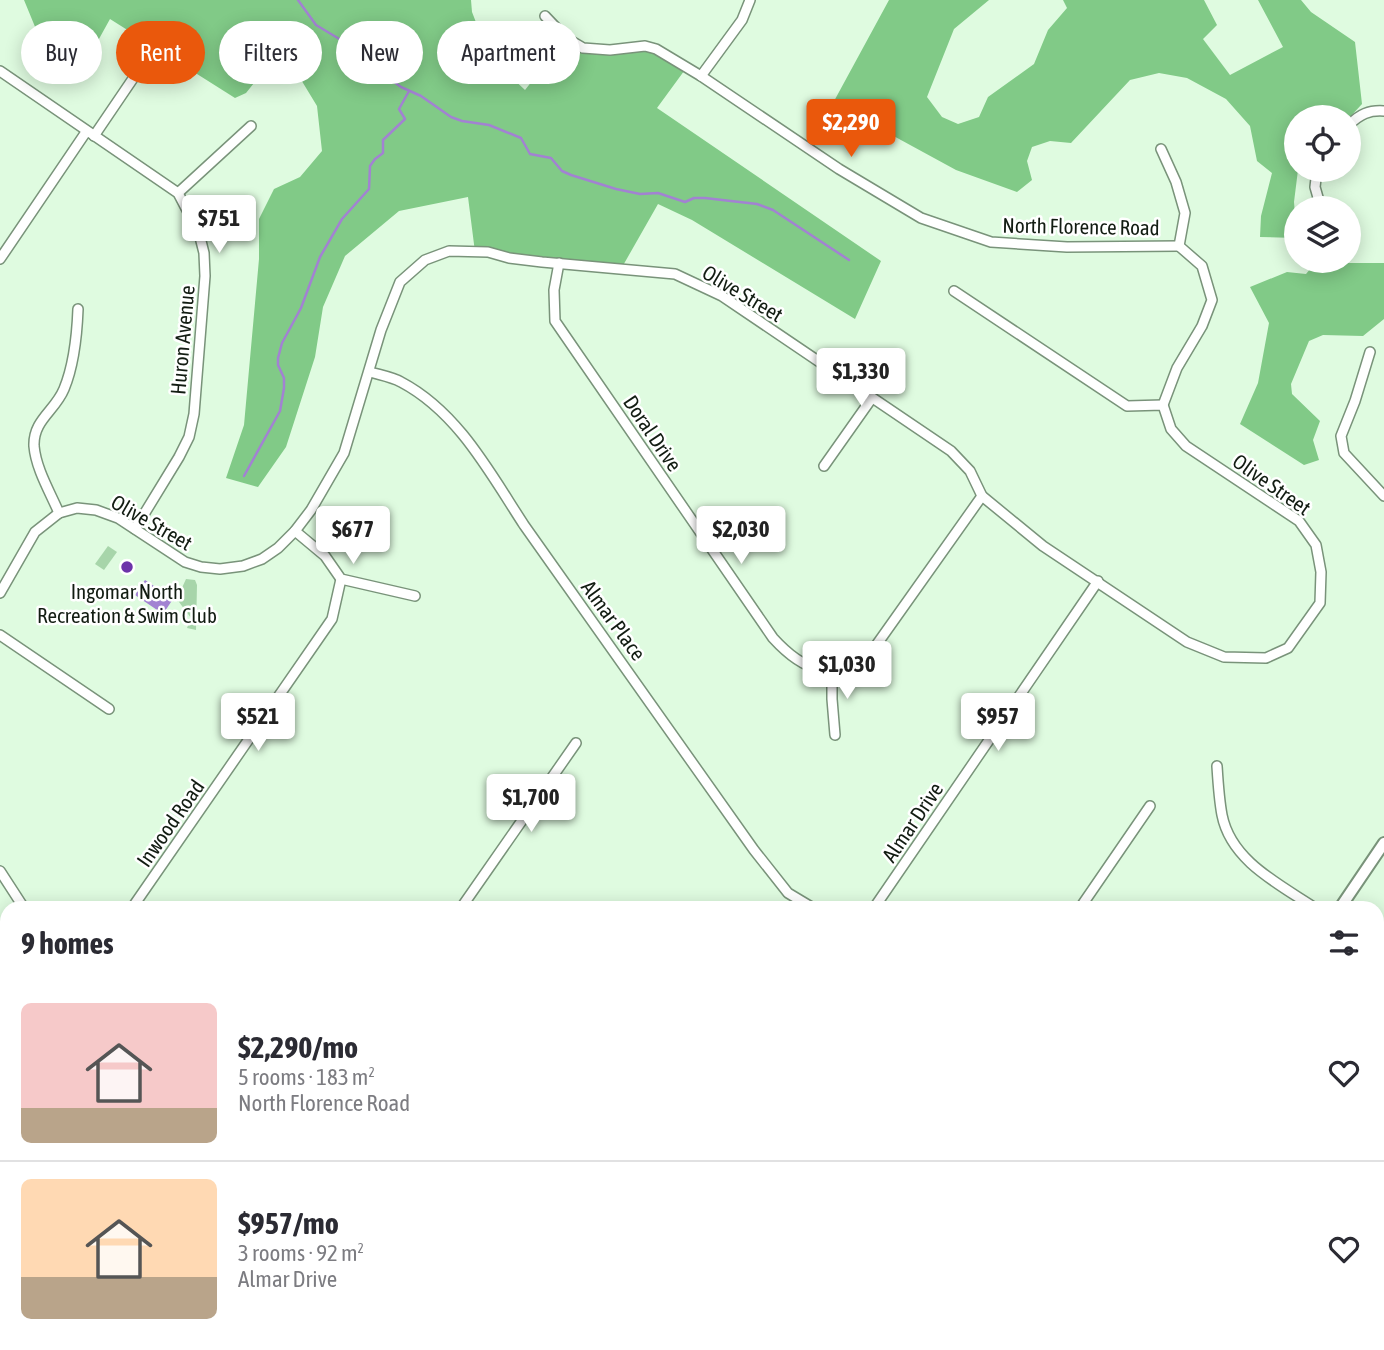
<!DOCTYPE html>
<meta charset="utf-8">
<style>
body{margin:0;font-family:"Asap Condensed",sans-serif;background:#f2f2f3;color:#2b2b33;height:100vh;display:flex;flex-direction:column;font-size:26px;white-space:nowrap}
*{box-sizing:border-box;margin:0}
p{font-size:23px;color:#7c7c81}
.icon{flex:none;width:38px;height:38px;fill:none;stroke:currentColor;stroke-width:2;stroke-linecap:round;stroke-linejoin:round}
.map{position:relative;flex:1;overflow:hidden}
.side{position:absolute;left:0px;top:901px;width:1384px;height:450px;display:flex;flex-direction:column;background:#fff;border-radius:21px 21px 0 0;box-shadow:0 4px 18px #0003}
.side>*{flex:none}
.hud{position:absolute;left:21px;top:21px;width:700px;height:63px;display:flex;gap:14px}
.fabs{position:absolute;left:1284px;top:105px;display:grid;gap:14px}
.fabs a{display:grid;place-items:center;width:77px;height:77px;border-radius:50%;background:#fff;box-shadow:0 4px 18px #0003;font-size:35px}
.price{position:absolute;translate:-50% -60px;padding:0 16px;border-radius:7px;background:#fff;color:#222;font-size:23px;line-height:46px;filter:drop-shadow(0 2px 4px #0008)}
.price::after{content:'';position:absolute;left:50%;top:42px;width:21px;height:16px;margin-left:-10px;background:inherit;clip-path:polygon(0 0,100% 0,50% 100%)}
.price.selected{background:#ea580c;color:#fff}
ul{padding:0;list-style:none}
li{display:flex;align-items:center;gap:21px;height:175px;padding:0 21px}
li+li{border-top:2px solid #e1e1e2}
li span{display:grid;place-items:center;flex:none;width:196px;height:140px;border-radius:10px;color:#555}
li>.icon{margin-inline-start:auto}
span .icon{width:84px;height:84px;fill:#fffc;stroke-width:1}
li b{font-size:30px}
h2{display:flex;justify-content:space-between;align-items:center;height:84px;padding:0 21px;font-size:30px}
.pill{padding:0 24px;border-radius:32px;background:#fff;box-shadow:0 4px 18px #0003;font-size:24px;line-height:63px}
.pill.selected{background:#ea580c;color:#fff}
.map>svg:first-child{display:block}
</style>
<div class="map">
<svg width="1384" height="1350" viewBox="0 0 1384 1350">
<rect width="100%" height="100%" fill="#dffbe0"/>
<!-- green -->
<g fill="#a7d5aa">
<polygon points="108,546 117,552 104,570 95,564"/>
<polygon points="186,579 195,580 197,585 196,630 187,628 191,618 179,602 181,590"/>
</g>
<!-- forest -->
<g fill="#81ca87">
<polygon points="24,0 471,0 472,12 489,56 525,90 566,38 583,48 645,46 687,67 657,108 881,261 855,319 692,220 658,204 621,269 475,252 468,197 399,211 345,256 323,307 315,357 286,447 258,487 226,478 244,425 259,259 259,219 274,189 300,177 322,151 317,106 300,78 269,64 246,93 235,98 110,19 79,75 59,64 38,34"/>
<polygon points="889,0 989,0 954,29 927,97 942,117 958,124 979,117 988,97 1034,64 1048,30 1067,8 1063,0 1204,0 1217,25 1203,39 1230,75 1283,47 1258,0 1301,0 1311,12 1355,42 1362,104 1349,118 1297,117 1298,170 1294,202 1297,238 1260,237 1261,216 1272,173 1257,161 1250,126 1226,99 1187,78 1159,73 1130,80 1071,143 1050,141 1032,147 1027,161 1032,180 1017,192 956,170 833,103"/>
<polygon points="1315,263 1384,263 1384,319 1363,336 1323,335 1309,341 1291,384 1292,394 1320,421 1313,440 1319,460 1304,465 1240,424 1258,383 1269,323 1250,287 1287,272 1306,274"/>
<polygon points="1065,1344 1143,1344 1158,1350 1060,1350"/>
</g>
<!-- water -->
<polygon fill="#a282d2" points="145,580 173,599 163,614 135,595"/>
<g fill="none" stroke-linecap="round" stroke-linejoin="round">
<!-- stream -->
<g stroke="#a282d2" stroke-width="2.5">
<polyline points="298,0 316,25 341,40 360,69 382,73 401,87 421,96 451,117 462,121 489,125 521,138 530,154 551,158 562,171 571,175 616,189 640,194 658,193 685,202 694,198 705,198 757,204 773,210 849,260"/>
<polyline points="244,476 280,411 284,388 284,378 278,365 278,358 282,343 301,308 320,257 342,219 369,189 370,166 375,159 383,153 383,140 405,119 399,109 409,91"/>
</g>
<defs>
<g id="minor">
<polyline points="545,16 566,38 583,48 610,50 645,46 656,49 701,76 839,169 921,218 991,242 1067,247 1179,246"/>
<polyline points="0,71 178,193 199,233 204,253 205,276 194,414 189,437 179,457 135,529"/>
<polyline points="701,76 742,20 750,0"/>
<path d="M 1349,125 C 1360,114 1369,110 1384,111"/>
<polyline points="94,136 151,52"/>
<polyline points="1161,149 1176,182 1185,213 1179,246 1202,266 1212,300 1202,326 1177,368 1163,405"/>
<polyline points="1317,170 1315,187 1321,208"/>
<polyline points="178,193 251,126"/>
<polyline points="0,259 86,132"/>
<path d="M 559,263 L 554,290 L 555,321 L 773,638 C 804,672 831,681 870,654 L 982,496"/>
<polyline points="1370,352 1355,401 1341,436 1344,453 1384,496"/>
<path d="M 370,372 C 380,375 392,377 401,382 C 458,412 490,473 524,525 L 754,850 L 788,893 L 813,908"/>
<polyline points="824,466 872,398"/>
<path d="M 59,513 C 50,492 36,469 34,446 C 33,420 55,411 64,389 C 74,365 77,335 78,309"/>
<polyline points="295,531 325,556 341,579 415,596"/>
<polyline points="0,593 35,532 59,513 77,508 96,510 118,518 185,562 201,567 220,569 243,566 262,559 278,548 295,531 311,510 344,453 381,330 400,282 425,260 449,251 488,252 509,258 542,262 675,274 722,296 951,451 970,471 982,496 1043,546 1187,642 1224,657 1266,658 1288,648 1320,603 1321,572 1316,545 1299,521 1186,446 1171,429 1163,405 1127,406 954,291"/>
<polyline points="0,635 109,709"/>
<polyline points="832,670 832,699 835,735"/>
<path d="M 1217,766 C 1218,782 1219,799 1222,815 C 1231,861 1279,884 1315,908"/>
<polyline points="0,871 24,908"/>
<polyline points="132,908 332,619 341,579"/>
<polyline points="461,908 576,743"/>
<polyline points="874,908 1098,581"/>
<polyline points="1080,908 1150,806"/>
<polyline points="0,1026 7,1032"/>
<polyline points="0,1103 7,1092"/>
<polyline points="79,1344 88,1350"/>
<polyline points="32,1350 40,1344"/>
<polyline points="264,1350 268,1344"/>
<polyline points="896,1350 900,1344"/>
</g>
<g id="tertiary">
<polyline points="1340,908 1384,843"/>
<polyline points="0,1205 7,1204"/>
<polyline points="325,1344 329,1350"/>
<polyline points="481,1350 485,1344"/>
</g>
<g id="primary">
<polyline points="1377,1314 1384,1299"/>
<polyline points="1361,1350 1363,1344"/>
</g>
</defs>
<!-- minor casing -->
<use href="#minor" stroke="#79937a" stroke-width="12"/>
<!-- tertiary casing -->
<use href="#tertiary" stroke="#79937a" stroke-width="14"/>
<!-- primary casing -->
<use href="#primary" stroke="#fff" stroke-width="18"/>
<!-- minor -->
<use href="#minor" stroke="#fff" stroke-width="9"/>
<!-- tertiary -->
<use href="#tertiary" stroke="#fff" stroke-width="10"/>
<!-- primary -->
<use href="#primary" stroke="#c5b2e2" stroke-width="14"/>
</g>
<!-- markers -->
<circle fill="#6c33a9" stroke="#fff" stroke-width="2.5" cx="127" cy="567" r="7"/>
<g text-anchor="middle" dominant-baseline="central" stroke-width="5" stroke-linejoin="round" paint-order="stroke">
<!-- street labels -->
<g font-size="21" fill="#121c12" stroke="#fff">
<text transform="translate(1081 226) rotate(1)">North Florence Road</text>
<text transform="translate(743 293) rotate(31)">Olive Street</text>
<text transform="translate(182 340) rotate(-85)">Huron Avenue</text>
<text transform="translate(653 433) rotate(56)">Doral Drive</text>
<text transform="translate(1272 484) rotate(35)">Olive Street</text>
<text transform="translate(152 522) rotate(30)">Olive Street</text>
<text transform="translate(614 620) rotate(54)">Almar Place</text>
<text transform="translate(912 822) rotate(-56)">Almar Drive</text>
<text transform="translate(170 823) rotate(-55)">Inwood Road</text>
</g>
<!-- poi labels -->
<g font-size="21" fill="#121c12" stroke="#fff">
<text x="127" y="591">Ingomar North<tspan x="127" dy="24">Recreation &amp; Swim Club</tspan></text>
</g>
</g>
</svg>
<div class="fabs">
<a><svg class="icon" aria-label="locate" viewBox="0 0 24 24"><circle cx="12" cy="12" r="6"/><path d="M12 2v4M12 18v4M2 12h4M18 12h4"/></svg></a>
<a><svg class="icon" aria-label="layers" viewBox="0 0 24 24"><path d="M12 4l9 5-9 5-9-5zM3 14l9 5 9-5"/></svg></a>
</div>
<b class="price selected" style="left:851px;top:159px">$2,290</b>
<b class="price" style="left:219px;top:255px">$751</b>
<b class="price" style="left:861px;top:408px">$1,330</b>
<b class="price" style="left:353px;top:566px">$677</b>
<b class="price" style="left:741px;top:566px">$2,030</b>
<b class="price" style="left:847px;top:701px">$1,030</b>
<b class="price" style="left:258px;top:753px">$521</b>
<b class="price" style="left:998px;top:753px">$957</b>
<b class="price" style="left:531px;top:834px">$1,700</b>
<div class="hud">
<a class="pill">Buy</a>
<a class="pill selected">Rent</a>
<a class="pill">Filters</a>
<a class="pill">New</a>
<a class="pill">Apartment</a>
</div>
<section class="side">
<h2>9 homes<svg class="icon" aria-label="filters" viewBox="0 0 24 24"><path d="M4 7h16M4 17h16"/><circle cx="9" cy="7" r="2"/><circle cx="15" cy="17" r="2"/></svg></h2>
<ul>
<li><span style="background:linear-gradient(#f6c9c9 75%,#b9a48a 0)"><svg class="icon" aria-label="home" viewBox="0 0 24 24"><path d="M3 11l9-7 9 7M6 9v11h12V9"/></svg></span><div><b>$2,290/mo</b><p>5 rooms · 183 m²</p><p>North Florence Road</p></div><svg class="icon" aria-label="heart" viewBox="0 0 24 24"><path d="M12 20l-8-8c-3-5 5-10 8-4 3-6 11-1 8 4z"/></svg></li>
<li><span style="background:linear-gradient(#ffd9b3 70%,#b9a48a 0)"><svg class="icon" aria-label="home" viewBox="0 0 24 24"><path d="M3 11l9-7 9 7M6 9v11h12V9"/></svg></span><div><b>$957/mo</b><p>3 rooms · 92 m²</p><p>Almar Drive</p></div><svg class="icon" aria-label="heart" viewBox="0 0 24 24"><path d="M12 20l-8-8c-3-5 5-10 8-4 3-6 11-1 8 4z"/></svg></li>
</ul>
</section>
</div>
